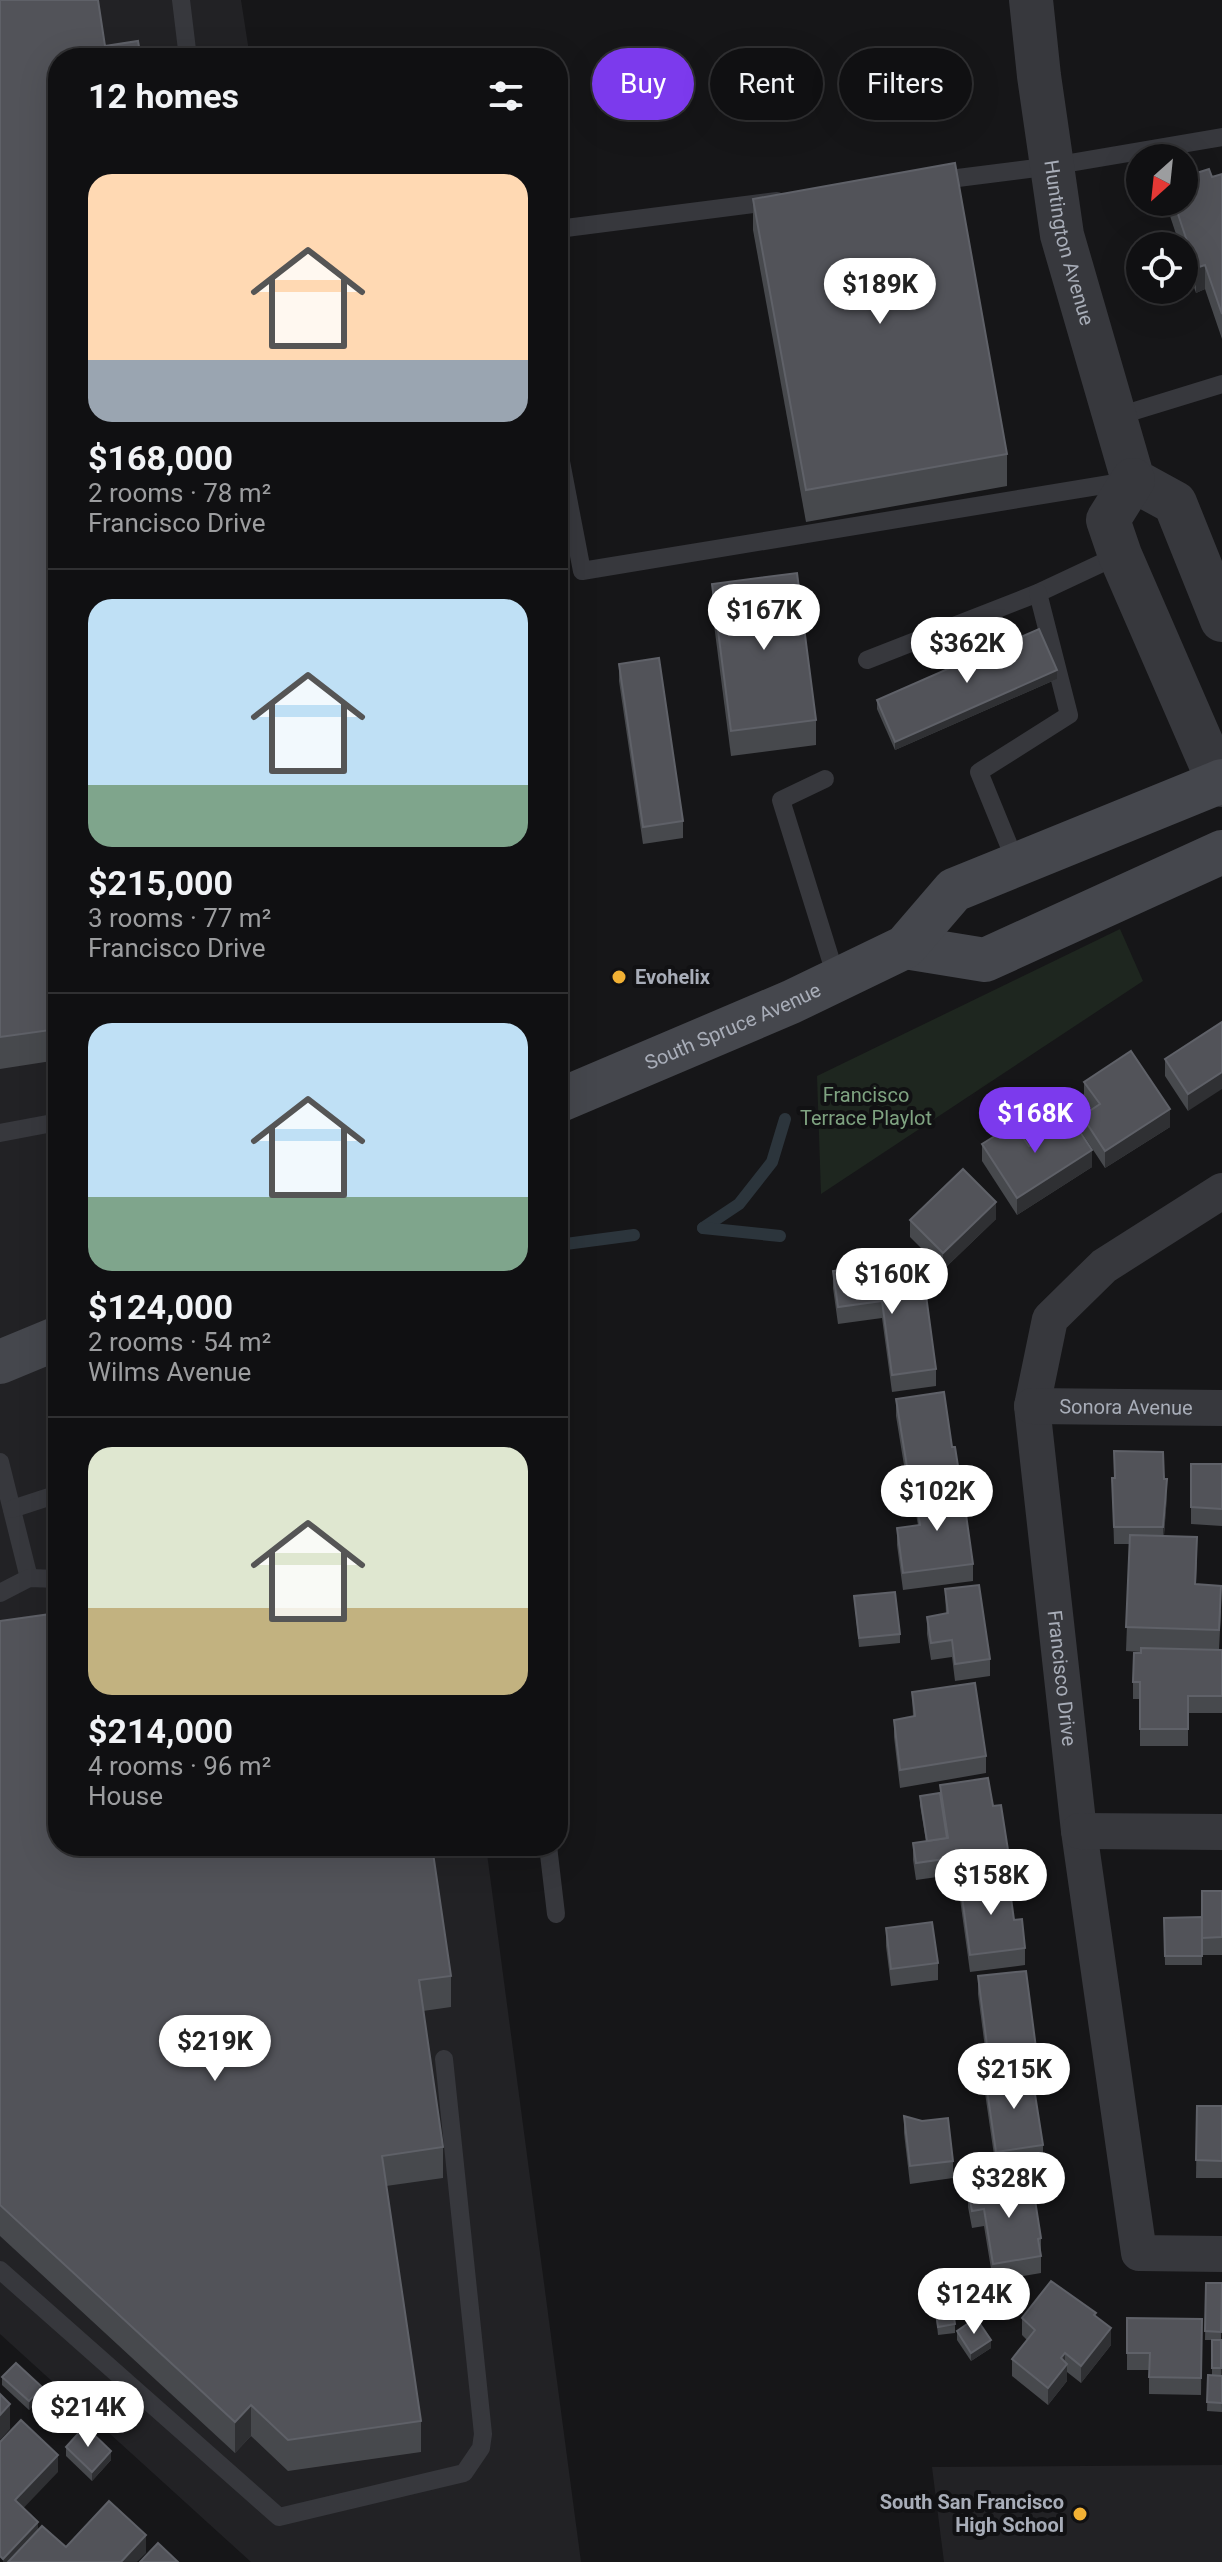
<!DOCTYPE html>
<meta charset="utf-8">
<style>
body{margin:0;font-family:Roboto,sans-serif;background:#1e1e20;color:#f1f3f6;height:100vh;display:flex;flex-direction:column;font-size:30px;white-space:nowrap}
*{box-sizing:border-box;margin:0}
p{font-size:26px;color:#9c9d9f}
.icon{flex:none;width:44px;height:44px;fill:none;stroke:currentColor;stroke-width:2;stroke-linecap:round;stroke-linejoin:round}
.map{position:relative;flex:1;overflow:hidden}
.sheet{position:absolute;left:48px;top:48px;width:520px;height:1808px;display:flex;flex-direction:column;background:#101012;border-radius:32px;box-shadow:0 8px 32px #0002,0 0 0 2px #303032}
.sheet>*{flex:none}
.top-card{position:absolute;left:592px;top:48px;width:510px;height:72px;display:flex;gap:16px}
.needle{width:52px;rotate:207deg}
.controls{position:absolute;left:1126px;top:144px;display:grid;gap:16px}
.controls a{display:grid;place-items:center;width:72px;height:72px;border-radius:50%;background:#101012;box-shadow:0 8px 32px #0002,0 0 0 2px #303032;font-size:40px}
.price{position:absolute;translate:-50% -68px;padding:0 18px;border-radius:28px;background:#fff;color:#222;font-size:26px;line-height:52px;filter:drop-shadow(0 2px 4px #0008)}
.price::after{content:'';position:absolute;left:50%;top:48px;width:24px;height:18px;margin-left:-12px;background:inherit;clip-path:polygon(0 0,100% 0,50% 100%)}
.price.current{background:#7c3aed;color:#fff}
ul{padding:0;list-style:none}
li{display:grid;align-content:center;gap:16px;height:424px;padding:0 40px}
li+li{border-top:2px solid #303032}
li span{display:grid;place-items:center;height:248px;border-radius:24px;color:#555}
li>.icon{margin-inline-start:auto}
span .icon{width:144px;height:144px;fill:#fffc;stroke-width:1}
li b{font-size:34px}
h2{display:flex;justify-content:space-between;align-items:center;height:96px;padding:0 40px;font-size:34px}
.chip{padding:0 28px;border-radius:36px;background:#101012;box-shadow:0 8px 32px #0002,0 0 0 2px #303032;font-size:28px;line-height:72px}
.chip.current{background:#7c3aed;color:#fff}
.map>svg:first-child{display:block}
</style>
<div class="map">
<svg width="1222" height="2562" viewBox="0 0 1222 2562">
<rect width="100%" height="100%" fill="#161618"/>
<!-- built -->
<g fill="#222225">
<polygon points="0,0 241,0 250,58 58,58 58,1846 486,1846 581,2562 251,2562 0,2334"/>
<polygon points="1222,2465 1222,2562 944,2562 932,2467"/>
</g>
<!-- green -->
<polygon fill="#1e261f" points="1120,929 1143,981 821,1194 817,1076"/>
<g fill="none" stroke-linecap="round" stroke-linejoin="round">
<!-- stream -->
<g stroke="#2c353c" stroke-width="12">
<polyline points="703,1228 739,1204 772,1162 785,1119"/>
<polyline points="703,1228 780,1236"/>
<polyline points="558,1245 634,1235"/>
</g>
<!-- service -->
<g stroke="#37383d" stroke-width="18">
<polyline points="181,0 188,58"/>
<polyline points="934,181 1052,166 1222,137"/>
<polyline points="558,229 777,201"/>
<polyline points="1115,417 1222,384"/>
<polyline points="558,446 582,571 1128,481"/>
<polyline points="867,660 1038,593 1119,555"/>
<polyline points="825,779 781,800 837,980"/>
<polyline points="1017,865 979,772 1069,715 1038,593"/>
<polyline points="0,1133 58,1122"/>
<polyline points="0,1462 29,1578"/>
<polyline points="12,1509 58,1494"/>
<polyline points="0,1593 29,1578 58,1579"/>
<polyline points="548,1846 556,1914"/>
<polyline points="0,2270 279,2517 464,2473 481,2448 483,2434 444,2059"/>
</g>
<!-- minor -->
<g stroke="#37383d" stroke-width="36">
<path id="s1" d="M 1222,1191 L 1104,1266 L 1050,1319 L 1032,1406 L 1079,1831 L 1139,2253 L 1222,2254"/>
<path id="s2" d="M 1032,1406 L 1222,1408"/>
<polyline points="1079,1831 1222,1832"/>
</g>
<!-- tertiary -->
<g stroke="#37383d" stroke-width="44">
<path id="s3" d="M 1031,0 L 1039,76 L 1062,235 L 1133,480 L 1175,503 L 1222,620"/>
<polyline points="1133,480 1108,520 1120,555 1219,783 1222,785"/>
</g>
<!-- secondary -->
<g stroke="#45474d" stroke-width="44">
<polyline points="905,947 985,960 1222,852"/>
<path id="s4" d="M 558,1101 L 791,1002 L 905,947 L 954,890 L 1222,781"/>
<polyline points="0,1362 58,1338"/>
</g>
</g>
<!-- wall -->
<g fill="#47494d">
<polygon points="0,0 105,46 58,58 58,1060 0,1069"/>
<polygon points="1222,174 1222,339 1205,289 1196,293 1184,258 1184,246 1180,246 1167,207 1167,202 1184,202 1212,177"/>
<polygon points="753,199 1007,454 1007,486 806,522 753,230"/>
<polygon points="712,584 816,720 816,745 731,756 712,609"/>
<polygon points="619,664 683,821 683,838 643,844 619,681"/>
<polygon points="1057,679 895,750 877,709 877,700"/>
<polygon points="1222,1022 1188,1111 1165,1076 1165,1059"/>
<polygon points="1084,1082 1170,1127 1105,1168 1082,1133 1082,1116 1091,1109 1084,1099"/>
<polygon points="982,1144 1029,1146 1092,1167 1017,1215 982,1161"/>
<polygon points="996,1219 943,1270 910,1237 910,1220"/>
<polygon points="833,1271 891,1299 936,1369 936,1386 892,1392 882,1318 838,1324 833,1288"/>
<polygon points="896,1399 952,1447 958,1466 958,1483 908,1490 896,1416"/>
<polygon points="1191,1464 1222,1464 1222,1526 1191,1524"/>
<polygon points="1112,1478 1164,1479 1167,1496 1164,1536 1197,1562 1196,1584 1221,1611 1219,1649 1222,1650 1222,1713 1188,1713 1188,1746 1140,1746 1140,1699 1133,1699 1133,1682 1141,1652 1126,1651 1130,1544 1114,1544"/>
<polygon points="915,1492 973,1564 973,1581 903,1590 897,1545 897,1528 918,1525 915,1509"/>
<polygon points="945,1589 990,1659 990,1676 955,1681 952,1657 931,1660 927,1634 927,1617 946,1614"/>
<polygon points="854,1596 900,1634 900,1643 859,1647"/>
<polygon points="0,1621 58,1846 451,1976 451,2007 423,2011 443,2147 443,2178 386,2186 421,2421 421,2452 288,2471 251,2436 235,2453 0,2236"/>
<polygon points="912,1692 986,1756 986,1773 900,1788 894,1737 894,1720 913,1717"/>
<polygon points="940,1785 993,1806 1008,1850 1008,1867 916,1880 913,1860 913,1843 926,1841 920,1805 920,1796 940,1793"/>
<polygon points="960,1882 1025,1948 1025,1965 970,1972 960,1899"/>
<polygon points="1222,1891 1222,1955 1202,1955 1202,1965 1165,1965 1164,1918 1202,1917"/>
<polygon points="886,1928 938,1963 938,1980 891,1986 886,1946"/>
<polygon points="978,1976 1036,2048 1036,2065 988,2071 978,1994"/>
<polygon points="985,2076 1043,2145 1043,2162 996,2169 985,2093"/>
<polygon points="1197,2106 1222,2106 1222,2178 1196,2178"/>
<polygon points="904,2116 953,2161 953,2178 910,2184 904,2133"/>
<polygon points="968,2190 1032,2200 1041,2238 1041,2273 999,2280 1007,2303 994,2310 985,2296 985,2287 999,2280 993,2281 984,2226 972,2228 968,2207"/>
<polygon points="1206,2283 1222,2283 1221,2340 1222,2412 1207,2411 1208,2375 1212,2376 1212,2340 1218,2340 1205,2340"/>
<polygon points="935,2306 955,2324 955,2333 938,2335"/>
<polygon points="1096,2317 1111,2345 1081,2383 1067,2372 1067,2381 1048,2405 1012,2376 1012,2359 1027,2340 1022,2335 1022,2318"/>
<polygon points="1127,2318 1202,2319 1201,2395 1149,2394 1149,2370 1127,2370"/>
<polygon points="957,2331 991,2348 971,2361 957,2340"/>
<polygon points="2,2377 42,2396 29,2410 2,2385"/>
<polygon points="66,2447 111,2460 92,2481 66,2456"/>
</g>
<!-- shaded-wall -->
<g fill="#2f3033">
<polygon points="1205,265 1205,289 1196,293 1196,268"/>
<polygon points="1057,670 1057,679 895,750 895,742"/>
<polygon points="1222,1072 1222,1089 1188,1111 1188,1094"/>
<polygon points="1170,1109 1170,1127 1105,1168 1105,1151"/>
<polygon points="1092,1150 1092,1167 1017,1215 1017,1198"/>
<polygon points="996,1202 996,1219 943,1270 943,1253"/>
<polygon points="1167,1479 1167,1496 1163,1544 1163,1527"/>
<polygon points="1007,2294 1007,2303 994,2310 994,2301"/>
<polygon points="1111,2328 1111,2345 1081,2383 1081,2366"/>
<polygon points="991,2340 991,2348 971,2361 971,2353"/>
<polygon points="1065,2353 1065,2367 1067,2364 1067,2381 1048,2405 1048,2388 1061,2358"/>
<polygon points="42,2387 42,2396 29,2410 29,2401"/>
<polygon points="10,2404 10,2429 0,2440 0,2415"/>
<polygon points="251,2405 251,2436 235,2453 235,2422"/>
<polygon points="111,2451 111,2460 92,2481 92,2472"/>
<polygon points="58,2455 58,2472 15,2517 15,2500"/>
<polygon points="38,2522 38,2539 16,2562 3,2562 3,2559"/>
<polygon points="146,2535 146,2553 137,2562 121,2562"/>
</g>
<!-- building -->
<g fill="#525359" stroke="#5f6168" stroke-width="2">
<polygon points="0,0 98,0 105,46 138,41 141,58 58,58 58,1029 0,1037"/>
<polygon points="955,163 1007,454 806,490 753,199"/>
<polygon points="1209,169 1212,177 1222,174 1222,314 1205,265 1196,268 1174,202 1184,202 1184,177"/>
<polygon points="797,573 816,720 731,731 712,584"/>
<polygon points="1039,629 1057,670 895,742 877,700"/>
<polygon points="659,658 683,821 643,827 619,664"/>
<polygon points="1222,1022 1222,1072 1188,1094 1165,1059"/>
<polygon points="1131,1051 1170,1109 1105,1151 1082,1116 1100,1104 1084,1082"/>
<polygon points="1071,1118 1092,1150 1017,1198 982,1144 1014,1124 1029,1146"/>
<polygon points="963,1169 996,1202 943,1253 910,1220"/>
<polygon points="886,1263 891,1299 926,1295 936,1369 892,1375 882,1301 838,1307 833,1271"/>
<polygon points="944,1392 952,1447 955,1447 958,1466 908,1473 896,1399"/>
<polygon points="1114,1451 1163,1452 1164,1479 1167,1479 1163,1527 1114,1527 1112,1478 1115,1478"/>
<polygon points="1191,1464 1222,1464 1222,1509 1191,1507"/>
<polygon points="962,1486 973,1564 903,1573 897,1528 920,1525 915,1492"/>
<polygon points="1130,1535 1197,1537 1195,1584 1221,1586 1219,1630 1126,1627"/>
<polygon points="979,1585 990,1659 955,1664 952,1640 931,1643 927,1617 948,1613 945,1589"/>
<polygon points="895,1592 900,1634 859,1638 854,1596"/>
<polygon points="58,1613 58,1846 432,1846 451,1976 419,1980 443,2147 382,2156 421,2421 288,2440 251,2405 235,2422 0,2205 0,1621"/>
<polygon points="1141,1648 1222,1650 1222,1696 1188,1696 1188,1729 1140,1729 1140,1682 1133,1682 1134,1653 1141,1653"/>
<polygon points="975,1683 986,1756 900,1770 894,1720 915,1716 912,1692"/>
<polygon points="988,1778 993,1806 1001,1805 1008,1850 916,1863 913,1843 948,1838 940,1785"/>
<polygon points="940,1793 947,1838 927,1841 920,1796"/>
<polygon points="1008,1876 1014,1920 1022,1919 1025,1948 970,1955 960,1882"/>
<polygon points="1202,1891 1222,1891 1222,1937 1202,1938"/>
<polygon points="1202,1917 1202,1956 1165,1956 1164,1918"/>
<polygon points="932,1922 938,1963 891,1969 886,1928"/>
<polygon points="1026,1971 1036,2048 988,2053 978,1976"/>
<polygon points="1031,2069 1043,2145 996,2152 985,2076"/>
<polygon points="1197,2106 1222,2106 1222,2161 1196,2160"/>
<polygon points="904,2116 922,2121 948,2118 953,2161 910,2166"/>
<polygon points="1029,2180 1032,2200 1035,2200 1041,2238 1038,2239 1041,2256 993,2264 984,2209 972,2211 968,2190"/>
<polygon points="999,2280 1007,2294 994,2301 985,2287"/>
<polygon points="1051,2281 1096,2313 1094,2315 1111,2328 1081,2366 1065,2353 1061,2358 1067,2364 1048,2388 1012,2359 1035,2330 1022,2318"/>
<polygon points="1206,2283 1222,2283 1221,2332 1205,2331"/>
<polygon points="952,2305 955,2324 938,2327 935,2306"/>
<polygon points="976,2318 991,2340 971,2353 957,2331"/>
<polygon points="1127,2318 1202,2319 1201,2378 1149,2377 1150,2353 1127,2353"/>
<rect x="1212" y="2340" width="9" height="28"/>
<polygon points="16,2363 42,2387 29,2401 2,2377"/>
<polygon points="1208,2375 1222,2376 1222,2403 1207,2402"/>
<polygon points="0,2394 10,2404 0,2415"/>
<polygon points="21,2420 58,2455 15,2500 38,2522 3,2559 0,2556 0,2442"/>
<polygon points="85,2426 111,2451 92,2472 66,2447"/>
<polygon points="109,2501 146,2535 121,2562 8,2562 42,2526 66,2547"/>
<polygon points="158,2543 178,2562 140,2562"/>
</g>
<!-- markers -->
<g fill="#f2b134" stroke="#111113" stroke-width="3">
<circle cx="619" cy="977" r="8"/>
<circle cx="1080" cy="2514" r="8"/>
</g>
<g text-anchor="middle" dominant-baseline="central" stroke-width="8" stroke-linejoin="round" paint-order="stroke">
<!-- street labels -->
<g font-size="20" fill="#a8adb8" stroke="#111113">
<text stroke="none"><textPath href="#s3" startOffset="246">Huntington Avenue</textPath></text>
<text stroke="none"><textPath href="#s4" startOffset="190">South Spruce Avenue</textPath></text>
<text stroke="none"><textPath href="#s2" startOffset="94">Sonora Avenue</textPath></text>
<text stroke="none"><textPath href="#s1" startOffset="578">Francisco Drive</textPath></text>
</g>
<!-- poi labels -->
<g font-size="20" font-weight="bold" fill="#a8adb8" stroke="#111113" text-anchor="start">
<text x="635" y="977">Evohelix</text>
<text x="1064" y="2502" text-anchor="end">South San Francisco<tspan x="1064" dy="23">High School</tspan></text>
</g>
<!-- park labels -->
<g font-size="20" fill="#7fa381" stroke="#111113">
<text x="866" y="1095">Francisco<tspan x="866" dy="23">Terrace Playlot</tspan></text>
</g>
</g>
</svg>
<div class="controls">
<a><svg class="needle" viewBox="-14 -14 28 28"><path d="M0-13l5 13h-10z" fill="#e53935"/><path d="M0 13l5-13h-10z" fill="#9c9d9f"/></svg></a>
<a><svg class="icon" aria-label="locate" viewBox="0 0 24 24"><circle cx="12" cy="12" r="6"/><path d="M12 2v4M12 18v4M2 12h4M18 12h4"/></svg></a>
</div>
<b class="price" style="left:880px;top:326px">$189K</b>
<b class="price" style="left:764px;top:652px">$167K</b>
<b class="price" style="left:967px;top:685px">$362K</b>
<b class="price current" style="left:1035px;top:1155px">$168K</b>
<b class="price" style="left:892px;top:1316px">$160K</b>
<b class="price" style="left:937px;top:1533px">$102K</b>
<b class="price" style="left:991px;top:1917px">$158K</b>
<b class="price" style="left:215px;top:2083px">$219K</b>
<b class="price" style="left:1014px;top:2111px">$215K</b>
<b class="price" style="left:1009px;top:2220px">$328K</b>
<b class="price" style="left:974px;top:2336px">$124K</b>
<b class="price" style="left:88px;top:2449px">$214K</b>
<div class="top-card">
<a class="chip current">Buy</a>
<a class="chip">Rent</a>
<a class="chip">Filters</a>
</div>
<section class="sheet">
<h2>12 homes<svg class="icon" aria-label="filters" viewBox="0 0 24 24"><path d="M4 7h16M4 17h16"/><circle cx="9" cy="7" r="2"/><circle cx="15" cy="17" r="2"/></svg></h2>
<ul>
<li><span style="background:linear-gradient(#ffd9b3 75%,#9aa5b1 0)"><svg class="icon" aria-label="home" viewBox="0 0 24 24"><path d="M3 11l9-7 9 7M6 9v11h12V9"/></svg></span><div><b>$168,000</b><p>2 rooms · 78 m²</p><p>Francisco Drive</p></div></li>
<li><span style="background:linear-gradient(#bfe0f5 75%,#7fa58c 0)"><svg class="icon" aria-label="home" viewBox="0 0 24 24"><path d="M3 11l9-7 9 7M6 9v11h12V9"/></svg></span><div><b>$215,000</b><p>3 rooms · 77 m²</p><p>Francisco Drive</p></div></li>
<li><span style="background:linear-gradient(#bfe0f5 70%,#7fa58c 0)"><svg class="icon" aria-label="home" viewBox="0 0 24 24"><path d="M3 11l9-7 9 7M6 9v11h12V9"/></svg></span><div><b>$124,000</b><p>2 rooms · 54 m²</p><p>Wilms Avenue</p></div></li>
<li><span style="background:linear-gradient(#dfe7d0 65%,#c2b280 0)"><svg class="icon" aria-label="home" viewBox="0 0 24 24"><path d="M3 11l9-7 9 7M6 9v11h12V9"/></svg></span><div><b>$214,000</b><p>4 rooms · 96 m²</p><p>House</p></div></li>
</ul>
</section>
</div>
